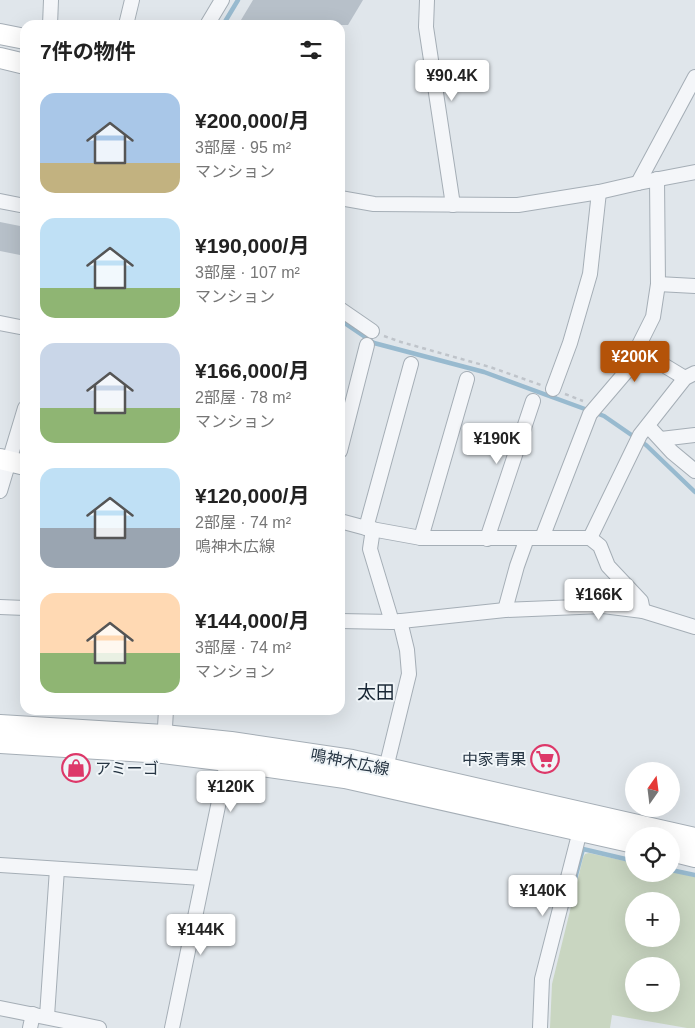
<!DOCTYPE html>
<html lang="ja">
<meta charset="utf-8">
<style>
body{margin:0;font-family:Helvetica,"Noto Sans JP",sans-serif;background:#f2f2f2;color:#222;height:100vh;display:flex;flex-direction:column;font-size:19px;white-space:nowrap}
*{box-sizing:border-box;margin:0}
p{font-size:16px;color:#767676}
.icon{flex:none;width:28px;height:28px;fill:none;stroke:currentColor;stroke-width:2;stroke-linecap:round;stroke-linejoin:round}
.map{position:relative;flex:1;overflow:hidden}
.details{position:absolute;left:20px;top:20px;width:325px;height:695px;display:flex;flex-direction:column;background:#fff;border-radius:15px;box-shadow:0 5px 20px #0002}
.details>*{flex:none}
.needle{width:32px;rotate:14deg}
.buttons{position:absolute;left:625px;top:762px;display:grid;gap:10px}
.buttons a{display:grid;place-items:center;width:55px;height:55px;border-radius:50%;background:#fff;box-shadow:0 5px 20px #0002;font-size:25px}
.price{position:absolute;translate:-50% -42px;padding:0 11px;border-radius:5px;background:#fff;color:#222;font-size:16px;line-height:32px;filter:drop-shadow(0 1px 2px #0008)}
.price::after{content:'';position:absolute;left:50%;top:30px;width:15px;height:11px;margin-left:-8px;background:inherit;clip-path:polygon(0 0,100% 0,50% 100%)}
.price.active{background:#b45309;color:#fff}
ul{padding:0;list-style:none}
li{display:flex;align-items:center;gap:15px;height:125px;padding:0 20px}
li span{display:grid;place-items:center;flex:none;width:140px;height:100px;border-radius:15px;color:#555}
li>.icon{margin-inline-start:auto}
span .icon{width:60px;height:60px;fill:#fffc;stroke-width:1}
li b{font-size:21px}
h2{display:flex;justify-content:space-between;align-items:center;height:60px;padding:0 20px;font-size:21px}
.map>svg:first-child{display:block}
</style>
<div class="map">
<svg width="695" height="1028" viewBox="0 0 695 1028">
<rect width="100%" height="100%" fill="#e0e6eb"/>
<!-- green -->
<path fill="#c9d6c1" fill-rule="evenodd" d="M 589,853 L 634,863 L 634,874 L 671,874 L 671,871 L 695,877 L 695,1028 L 687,1028 L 612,1015 L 610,1028 L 550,1028 L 552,984 L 583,858 L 585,854 ZM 634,901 L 671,901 L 671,939 L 634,939 ZM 634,966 L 671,966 L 671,1004 L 634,1004 Z"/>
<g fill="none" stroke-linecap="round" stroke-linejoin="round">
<!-- stream -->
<g stroke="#98bacf" stroke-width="4.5">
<polyline points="223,25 238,0"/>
<polyline points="340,320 374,343 484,372 604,416 646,445 695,492"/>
<polyline points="671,870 695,875"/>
<polyline points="569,901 583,849 634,861"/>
</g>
</g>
<!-- building -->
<g fill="#b7c0c9">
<polygon points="253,0 363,0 348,25 238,25"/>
<polygon points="0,222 25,227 25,256 0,251"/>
</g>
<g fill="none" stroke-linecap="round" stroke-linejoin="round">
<defs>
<g id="street">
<polyline points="427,0 426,27 453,205"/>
<polyline points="50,25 51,0"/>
<polyline points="126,25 132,0"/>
<polyline points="207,25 222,0"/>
<polyline points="638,183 695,77"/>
<polyline points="340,198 374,204 518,205 599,192 638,183 695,172"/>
<polyline points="0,201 25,206"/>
<polyline points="658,284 695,286"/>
<polyline points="340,309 372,331"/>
<polyline points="0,323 25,328"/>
<polyline points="637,349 685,378"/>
<polyline points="553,389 570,343 590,274 599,192"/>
<polyline points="648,426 672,452 695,471"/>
<polyline points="661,439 695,435"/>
<polyline points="340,451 367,345"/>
<polyline points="0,491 25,408"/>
<polyline points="340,521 366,528 421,538 542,538 590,414 625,373 653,317 658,284 657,179"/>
<polyline points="366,528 411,364"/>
<polyline points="373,529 370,549 392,622"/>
<polyline points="421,538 467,379"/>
<polyline points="542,538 590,538 600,546 608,566 641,601 643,611"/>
<polyline points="590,538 640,435 685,378 695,373"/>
<polyline points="487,539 533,401"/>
<polyline points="0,607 25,608"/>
<polyline points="505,610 517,566 527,538"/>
<polyline points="340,621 392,622 505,610 603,606 643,611 695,627"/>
<polyline points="164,744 166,710"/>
<polyline points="386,768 409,674 407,650 400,621"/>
<polyline points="0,865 202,878"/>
<polyline points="0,1008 99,1028"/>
<polyline points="47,1016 57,869"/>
<polyline points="30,1028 33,1014"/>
<polyline points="172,1028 229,753"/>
<polyline points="540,1028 542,979 582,823"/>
</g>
<g id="secondary">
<polyline points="0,34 25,39"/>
<polyline points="0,58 25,64"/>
<polyline points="0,459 25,465"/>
<polyline points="0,725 164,735 231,742 352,760 695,838"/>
<polyline points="0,743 163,753 227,761 345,778 634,843"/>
<polyline points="671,851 695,857"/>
</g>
</defs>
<!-- street casing -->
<use href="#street" stroke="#a5aeb6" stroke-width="16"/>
<!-- secondary casing -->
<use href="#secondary" stroke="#a5aeb6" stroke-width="22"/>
<!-- path -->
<g stroke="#bfc4ca" stroke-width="2.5" stroke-dasharray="4 4" stroke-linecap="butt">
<polyline points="384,336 401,342 490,367 541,385"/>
<polyline points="565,394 583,401"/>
</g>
<!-- street -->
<use href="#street" stroke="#f4f6f9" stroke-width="14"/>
<!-- secondary -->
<use href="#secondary" stroke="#fff" stroke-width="20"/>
</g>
<!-- icons -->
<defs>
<symbol id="supermarket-ring" viewBox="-11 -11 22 22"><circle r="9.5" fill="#f0f5f8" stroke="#dd3869" stroke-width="1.5"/><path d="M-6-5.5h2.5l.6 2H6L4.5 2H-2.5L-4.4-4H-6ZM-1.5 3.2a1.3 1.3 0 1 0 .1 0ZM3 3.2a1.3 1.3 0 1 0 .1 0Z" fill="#dd3869"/></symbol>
<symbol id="shop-ring" viewBox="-11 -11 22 22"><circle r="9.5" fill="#f0f5f8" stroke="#dd3869" stroke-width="1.5"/><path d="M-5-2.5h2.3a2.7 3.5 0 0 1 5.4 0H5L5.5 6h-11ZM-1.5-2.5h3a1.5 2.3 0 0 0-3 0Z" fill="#dd3869"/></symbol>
</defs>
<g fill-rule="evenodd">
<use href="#supermarket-ring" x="529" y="743" width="32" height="32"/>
<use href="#shop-ring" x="60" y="752" width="32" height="32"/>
</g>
<g text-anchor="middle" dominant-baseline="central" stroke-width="4" stroke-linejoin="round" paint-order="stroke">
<!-- poi labels -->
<g font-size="16" fill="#273644" stroke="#f0f5f8" text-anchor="end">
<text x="526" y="759">中家青果</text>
<text x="95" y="768" text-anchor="start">アミーゴ</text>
</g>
<!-- street labels -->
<g font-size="16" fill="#273644" stroke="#f0f5f8">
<text transform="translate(350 762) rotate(11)">鳴神木広線</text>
</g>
<!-- quarter labels -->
<g font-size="19" fill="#192735" stroke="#f0f5f8">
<text x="376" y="692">太田</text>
</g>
</g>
</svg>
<div class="buttons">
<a><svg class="needle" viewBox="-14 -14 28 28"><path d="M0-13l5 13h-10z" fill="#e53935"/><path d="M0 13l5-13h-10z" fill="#767676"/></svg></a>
<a><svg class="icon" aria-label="locate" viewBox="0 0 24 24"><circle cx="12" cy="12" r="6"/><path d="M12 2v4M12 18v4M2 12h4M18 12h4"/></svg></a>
<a>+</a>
<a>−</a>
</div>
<b class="price" style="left:452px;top:102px">¥90.4K</b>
<b class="price active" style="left:635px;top:383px">¥200K</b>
<b class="price" style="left:497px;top:465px">¥190K</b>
<b class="price" style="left:599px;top:621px">¥166K</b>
<b class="price" style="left:231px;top:813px">¥120K</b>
<b class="price" style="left:543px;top:917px">¥140K</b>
<b class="price" style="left:201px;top:956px">¥144K</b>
<section class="details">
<h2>7件の物件<svg class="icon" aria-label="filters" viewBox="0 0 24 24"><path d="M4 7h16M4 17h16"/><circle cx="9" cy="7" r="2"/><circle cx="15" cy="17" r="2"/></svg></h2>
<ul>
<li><span style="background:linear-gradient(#a9c7e8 70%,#c2b280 0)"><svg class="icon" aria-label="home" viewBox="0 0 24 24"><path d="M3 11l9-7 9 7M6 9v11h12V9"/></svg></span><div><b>¥200,000/月</b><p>3部屋 · 95 m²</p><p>マンション</p></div></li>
<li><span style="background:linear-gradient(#bfe0f5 70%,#8fb573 0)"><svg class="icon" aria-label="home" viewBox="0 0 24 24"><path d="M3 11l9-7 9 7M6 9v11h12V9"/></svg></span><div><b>¥190,000/月</b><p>3部屋 · 107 m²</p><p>マンション</p></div></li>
<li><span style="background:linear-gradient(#c9d6e8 65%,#8fb573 0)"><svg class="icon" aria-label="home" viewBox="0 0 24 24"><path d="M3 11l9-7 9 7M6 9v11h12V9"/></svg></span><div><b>¥166,000/月</b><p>2部屋 · 78 m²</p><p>マンション</p></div></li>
<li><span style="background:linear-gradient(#bfe0f5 60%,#9aa5b1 0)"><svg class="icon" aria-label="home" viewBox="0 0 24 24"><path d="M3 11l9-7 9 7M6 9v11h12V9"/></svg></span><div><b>¥120,000/月</b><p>2部屋 · 74 m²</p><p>鳴神木広線</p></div></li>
<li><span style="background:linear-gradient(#ffd9b3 60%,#8fb573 0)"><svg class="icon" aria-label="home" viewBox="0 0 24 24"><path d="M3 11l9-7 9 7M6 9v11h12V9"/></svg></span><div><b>¥144,000/月</b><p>3部屋 · 74 m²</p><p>マンション</p></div></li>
</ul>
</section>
</div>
